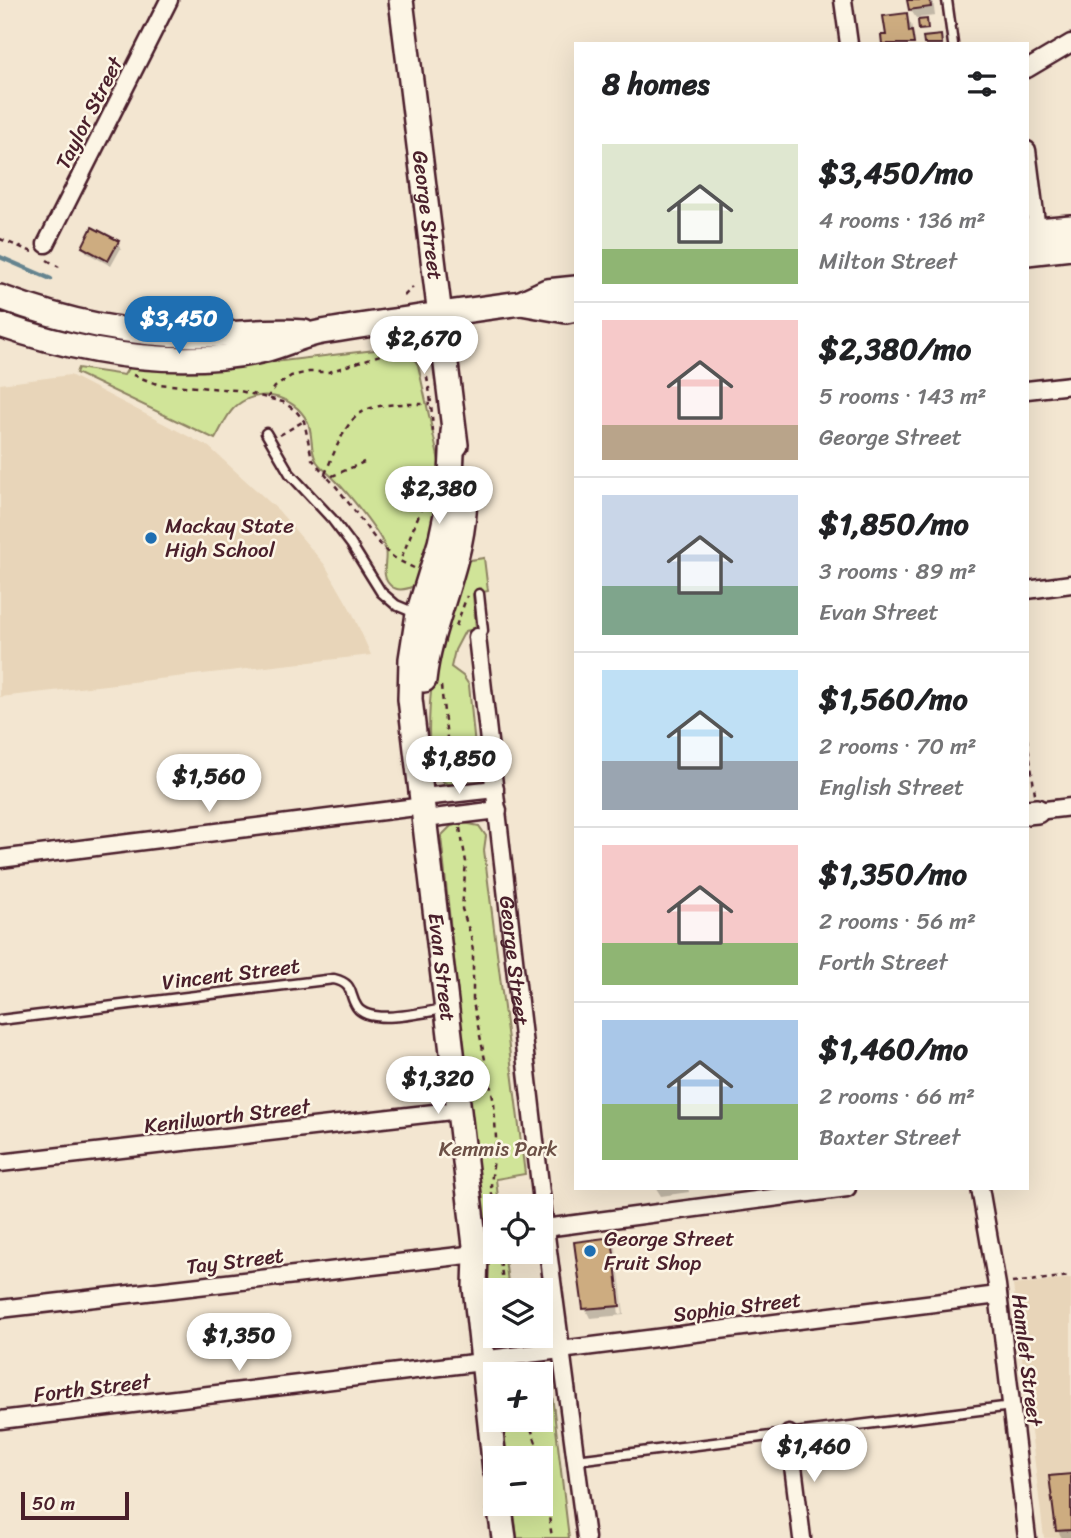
<!DOCTYPE html>
<meta charset="utf-8">
<style>
body{margin:0;font-family:Sriracha,sans-serif;background:#f6f6f6;color:#202124;height:100vh;display:flex;flex-direction:column;font-size:26px;white-space:nowrap}
*{box-sizing:border-box;margin:0}
p{font-size:23px;color:#757577}
.icon{flex:none;width:38px;height:38px;fill:none;stroke:currentColor;stroke-width:2;stroke-linecap:round;stroke-linejoin:round}
.map{position:relative;flex:1;overflow:hidden}
.panel{position:absolute;left:574px;top:42px;width:455px;height:1148px;display:flex;flex-direction:column;background:#fff;border-radius:0px;box-shadow:0 7px 28px #0002}
.panel>*{flex:none}
.fabs{position:absolute;left:483px;top:1194px;display:grid;gap:14px}
.fabs a{display:grid;place-items:center;width:70px;height:70px;border-radius:0px;background:#fff;box-shadow:0 7px 28px #0002;font-size:35px}
.scale{position:absolute;left:21px;bottom:18px;width:108px;box-sizing:border-box;padding-left:7px;border:4px solid #4a1f2b;border-top:0;font-size:19px;line-height:24px;white-space:nowrap;color:#4a1f2b;-webkit-text-stroke:5px #fcf5e5;paint-order:stroke}
.price{position:absolute;translate:-50% -60px;padding:0 16px;border-radius:24px;background:#fff;color:#222;font-size:23px;line-height:46px;filter:drop-shadow(0 2px 4px #0008)}
.price::after{content:'';position:absolute;left:50%;top:42px;width:21px;height:16px;margin-left:-10px;background:inherit;clip-path:polygon(0 0,100% 0,50% 100%)}
.price.selected{background:#1f6fb2;color:#fff}
ul{padding:0;list-style:none}
li{display:flex;align-items:center;gap:21px;height:175px;padding:0 28px}
li+li{border-top:2px solid #e0e0e0}
li span{display:grid;place-items:center;flex:none;width:196px;height:140px;border-radius:0px;color:#555}
li>.icon{margin-inline-start:auto}
span .icon{width:84px;height:84px;fill:#fffc;stroke-width:1}
li b{font-size:30px}
h2{display:flex;justify-content:space-between;align-items:center;height:84px;padding:0 28px;font-size:30px}
.map>svg:first-child{display:block}
</style>
<div class="map">
<svg width="1071" height="1538" viewBox="0 0 1071 1538">
<rect width="100%" height="100%" fill="#f3e6d1"/>
<filter id="ink" filterUnits="userSpaceOnUse"><feTurbulence type="fractalNoise" baseFrequency=".0143" numOctaves="2"/><feDisplacementMap in="SourceGraphic" scale="14" xChannelSelector="R" yChannelSelector="G"/><feConvolveMatrix kernelMatrix="1 2 1 2 8 2 1 2 1" color-interpolation-filters="sRGB"/></filter>
<g filter="url(#ink)">
<!-- built -->
<g fill="#e8d5b9">
<polygon points="70,375 209,447 278,510 325,565 353,614 371,655 0,697 0,384"/>
<polygon points="1071,1278 1071,1538 1044,1538 1013,1285"/>
</g>
<!-- green -->
<g fill="#d0e498" stroke="#8d8262" stroke-width="2">
<path d="M 392,348 L 411,354 L 418,365 L 442,475 L 432,547 L 416,585 C 408,589 398,592 391,586 C 378,575 390,558 384,545 C 378,530 348,493 336,481 C 330,474 322,469 317,462 C 309,450 314,434 307,421 C 294,395 256,386 234,408 C 226,416 221,429 215,439 L 76,373 L 78,368 L 124,375 L 129,367 L 232,367 Z"/>
<path d="M 484,558 L 488,591 L 473,594 L 476,629 L 465,631 L 455,650 L 451,667 L 463,676 L 469,685 L 477,768 C 474,777 466,782 457,784 C 423,791 429,723 430,703 C 433,654 450,608 464,561 Z"/>
<polygon points="464,823 479,826 486,836 484,850 525,1174 496,1179 499,1206 495,1206 495,1251 504,1251 509,1290 495,1290 495,1330 490,1317 491,1310 441,836 451,826"/>
<polygon points="541,1382 552,1395 569,1538 517,1538 513,1503 541,1503 541,1458 507,1458 502,1419 541,1419"/>
</g>
<!-- shadow -->
<g fill="#0003" fill-rule="evenodd">
<polygon points="909,0 933,0 935,16 916,18 910,9"/>
<polygon points="906,15 911,24 914,37 911,34 888,36"/>
<polygon points="117,242 121,248 111,266 87,253 84,247"/>
<polygon points="656,1188 688,1188 689,1192 661,1196"/>
<path d="M 611,1239 L 616,1248 L 624,1315 L 590,1318 L 585,1308 ZM 611,1246 L 615,1246 L 623,1314 L 619,1315 Z"/>
<polygon points="1071,1475 1071,1538 1062,1538 1058,1531"/>
</g>
<g fill="none" stroke-linecap="round" stroke-linejoin="round">
<!-- stream -->
<polyline stroke="#65848f" stroke-width="4.5" points="0,257 51,279"/>
</g>
<!-- building -->
<g fill="#cdac80" stroke="#4a1f2b" stroke-width="2">
<polygon points="907,0 930,0 931,7 909,10"/>
<polygon points="907,13 909,32 912,31 914,44 882,44 881,35 886,35 883,16"/>
<polygon points="927,19 928,29 919,30 918,20"/>
<polygon points="941,35 942,44 924,44 923,37"/>
<polygon points="92,227 119,241 108,261 82,247"/>
<polygon points="612,1237 620,1306 583,1309 574,1242"/>
<polygon points="1071,1474 1071,1530 1056,1531 1049,1476"/>
</g>
<g fill="none" stroke-linecap="round" stroke-linejoin="round">
<defs>
<g id="lane">
<polyline points="947,0 953,44"/>
<polyline points="266,433 290,474 332,519 351,544 381,592 396,605 415,613"/>
<polyline points="477,637 483,631 479,594"/>
<path d="M 0,1020 L 334,979 C 355,984 348,994 357,1007 C 370,1026 424,1012 444,1009"/>
<polyline points="576,1460 1012,1406"/>
</g>
<g id="street">
<polyline points="843,0 849,44"/>
<polyline points="1027,69 1071,43"/>
<polyline points="1027,150 1037,230"/>
<polyline points="46,244 169,0"/>
<polyline points="1027,390 1071,385"/>
<polyline points="1027,590 1071,584"/>
<path id="s1" d="M 477,637 L 545,1228 L 586,1538"/>
<polyline points="423,797 495,789"/>
<polyline points="1037,811 1071,807"/>
<polyline points="425,819 498,810"/>
<polyline points="0,859 424,806"/>
<polyline points="0,1163 460,1110"/>
<polyline points="980,1188 997,1285 1027,1538"/>
<polyline points="545,1228 847,1188"/>
<polyline points="0,1309 476,1254"/>
<polyline points="481,1360 998,1295"/>
<polyline points="0,1420 482,1362"/>
<polyline points="789,1434 802,1538"/>
</g>
<g id="secondary">
<path id="s2" d="M 401,0 L 456,445"/>
<polyline points="1027,231 1071,227"/>
<polyline points="1027,253 1071,248"/>
<path d="M 0,297 C 64,321 132,336 201,335 C 236,335 269,329 304,332"/>
<polyline points="521,303 566,311 576,309"/>
<path d="M 0,325 C 80,352 171,369 256,352 C 278,348 299,336 322,332 C 388,321 455,312 521,303 L 547,291 L 576,288"/>
<path id="s3" d="M 453,432 L 450,496 L 440,543 L 418,614 L 411,659 L 410,699 L 476,1254 L 475,1287 L 495,1470"/>
<path d="M 424,680 C 431,615 470,552 464,485"/>
<polyline points="1027,812 1037,811"/>
<polyline points="499,1503 504,1538"/>
</g>
</defs>
<!-- lane casing -->
<use href="#lane" stroke="#4a1f2b" stroke-width="13"/>
<!-- street casing -->
<use href="#street" stroke="#4a1f2b" stroke-width="21"/>
<!-- secondary casing -->
<use href="#secondary" stroke="#4a1f2b" stroke-width="28"/>
<!-- path -->
<g stroke="#4a1f2b" stroke-width="2.5" stroke-dasharray="5 5" stroke-linecap="butt">
<polyline points="0,239 35,253"/>
<polyline points="47,260 59,267"/>
<polyline points="404,296 413,287"/>
<polyline points="133,375 157,384 236,390 283,402 296,411 304,421 312,459 328,478"/>
<path d="M 267,398 L 275,387 L 291,376 L 309,372 L 329,372 L 398,349 C 404,349 410,348 415,352 C 430,364 432,414 433,433"/>
<polyline points="280,435 304,421"/>
<path d="M 364,462 L 328,478 C 350,499 377,551 400,561"/>
<path d="M 325,474 C 353,407 355,403 430,404"/>
<polyline points="414,568 400,561 431,485"/>
<polyline points="456,626 467,596"/>
<polyline points="441,686 450,764 454,780"/>
<polyline points="1027,739 1035,794"/>
<polyline points="460,828 466,862 462,909 471,936 473,951 473,1002 494,1103 496,1138 491,1185 495,1222"/>
<polyline points="499,1251 504,1290"/>
<polyline points="1012,1283 1071,1276"/>
<polyline points="528,1419 541,1458"/>
<polyline points="541,1459 552,1538"/>
</g>
<!-- lane -->
<use href="#lane" stroke="#fcf5e5" stroke-width="8"/>
<!-- street -->
<use href="#street" stroke="#fcf5e5" stroke-width="16"/>
<!-- secondary -->
<use href="#secondary" stroke="#fcf5e5" stroke-width="23"/>
</g>
</g>
<!-- markers -->
<g fill="#1f6fb2" stroke="#fcf5e5" stroke-width="2.5">
<circle cx="151" cy="538" r="7"/>
<circle cx="590" cy="1251" r="7"/>
</g>
<g text-anchor="middle" dominant-baseline="central" stroke-width="5" stroke-linejoin="round" paint-order="stroke">
<!-- street labels -->
<g font-size="21" fill="#4a1f2b" stroke="#fcf5e5">
<text transform="translate(89 113) rotate(-63)">Taylor Street</text>
<text stroke="none"><textPath href="#s2" startOffset="217">George Street</textPath></text>
<text stroke="none"><textPath href="#s1" startOffset="326">George Street</textPath></text>
<text stroke="none"><textPath href="#s3" startOffset="542">Evan Street</textPath></text>
<text transform="translate(231 974) rotate(-7)">Vincent Street</text>
<text transform="translate(227 1116) rotate(-7)">Kenilworth Street</text>
<text transform="translate(235 1261) rotate(-7)">Tay Street</text>
<text transform="translate(737 1307) rotate(-7)">Sophia Street</text>
<text transform="translate(1027 1360) rotate(83)">Hamlet Street</text>
<text transform="translate(92 1388) rotate(-7)">Forth Street</text>
</g>
<!-- poi labels -->
<g font-size="21" fill="#4a1f2b" stroke="#fcf5e5" text-anchor="start">
<text x="165" y="526">Mackay State<tspan x="165" dy="24">High School</tspan></text>
<text x="604" y="1239">George Street<tspan x="604" dy="24">Fruit Shop</tspan></text>
</g>
<!-- park labels -->
<g font-size="21" fill="#6c5046" stroke="#fcf5e5">
<text x="498" y="1149">Kemmis Park</text>
</g>
</g>
</svg>
<div class="fabs">
<a><svg class="icon" aria-label="locate" viewBox="0 0 24 24"><circle cx="12" cy="12" r="6"/><path d="M12 2v4M12 18v4M2 12h4M18 12h4"/></svg></a>
<a><svg class="icon" aria-label="layers" viewBox="0 0 24 24"><path d="M12 4l9 5-9 5-9-5zM3 14l9 5 9-5"/></svg></a>
<a>+</a>
<a>−</a>
</div>
<div class="scale">50 m</div>
<b class="price selected" style="left:179px;top:356px">$3,450</b>
<b class="price" style="left:424px;top:376px">$2,670</b>
<b class="price" style="left:439px;top:526px">$2,380</b>
<b class="price" style="left:459px;top:796px">$1,850</b>
<b class="price" style="left:209px;top:814px">$1,560</b>
<b class="price" style="left:438px;top:1116px">$1,320</b>
<b class="price" style="left:239px;top:1373px">$1,350</b>
<b class="price" style="left:814px;top:1484px">$1,460</b>
<section class="panel">
<h2>8 homes<svg class="icon" aria-label="filters" viewBox="0 0 24 24"><path d="M4 7h16M4 17h16"/><circle cx="9" cy="7" r="2"/><circle cx="15" cy="17" r="2"/></svg></h2>
<ul>
<li><span style="background:linear-gradient(#dfe7d0 75%,#8fb573 0)"><svg class="icon" aria-label="home" viewBox="0 0 24 24"><path d="M3 11l9-7 9 7M6 9v11h12V9"/></svg></span><div><b>$3,450/mo</b><p>4 rooms · 136 m²</p><p>Milton Street</p></div></li>
<li><span style="background:linear-gradient(#f6c9c9 75%,#b9a48a 0)"><svg class="icon" aria-label="home" viewBox="0 0 24 24"><path d="M3 11l9-7 9 7M6 9v11h12V9"/></svg></span><div><b>$2,380/mo</b><p>5 rooms · 143 m²</p><p>George Street</p></div></li>
<li><span style="background:linear-gradient(#c9d6e8 65%,#7fa58c 0)"><svg class="icon" aria-label="home" viewBox="0 0 24 24"><path d="M3 11l9-7 9 7M6 9v11h12V9"/></svg></span><div><b>$1,850/mo</b><p>3 rooms · 89 m²</p><p>Evan Street</p></div></li>
<li><span style="background:linear-gradient(#bfe0f5 65%,#9aa5b1 0)"><svg class="icon" aria-label="home" viewBox="0 0 24 24"><path d="M3 11l9-7 9 7M6 9v11h12V9"/></svg></span><div><b>$1,560/mo</b><p>2 rooms · 70 m²</p><p>English Street</p></div></li>
<li><span style="background:linear-gradient(#f6c9c9 70%,#8fb573 0)"><svg class="icon" aria-label="home" viewBox="0 0 24 24"><path d="M3 11l9-7 9 7M6 9v11h12V9"/></svg></span><div><b>$1,350/mo</b><p>2 rooms · 56 m²</p><p>Forth Street</p></div></li>
<li><span style="background:linear-gradient(#a9c7e8 60%,#8fb573 0)"><svg class="icon" aria-label="home" viewBox="0 0 24 24"><path d="M3 11l9-7 9 7M6 9v11h12V9"/></svg></span><div><b>$1,460/mo</b><p>2 rooms · 66 m²</p><p>Baxter Street</p></div></li>
</ul>
</section>
</div>
